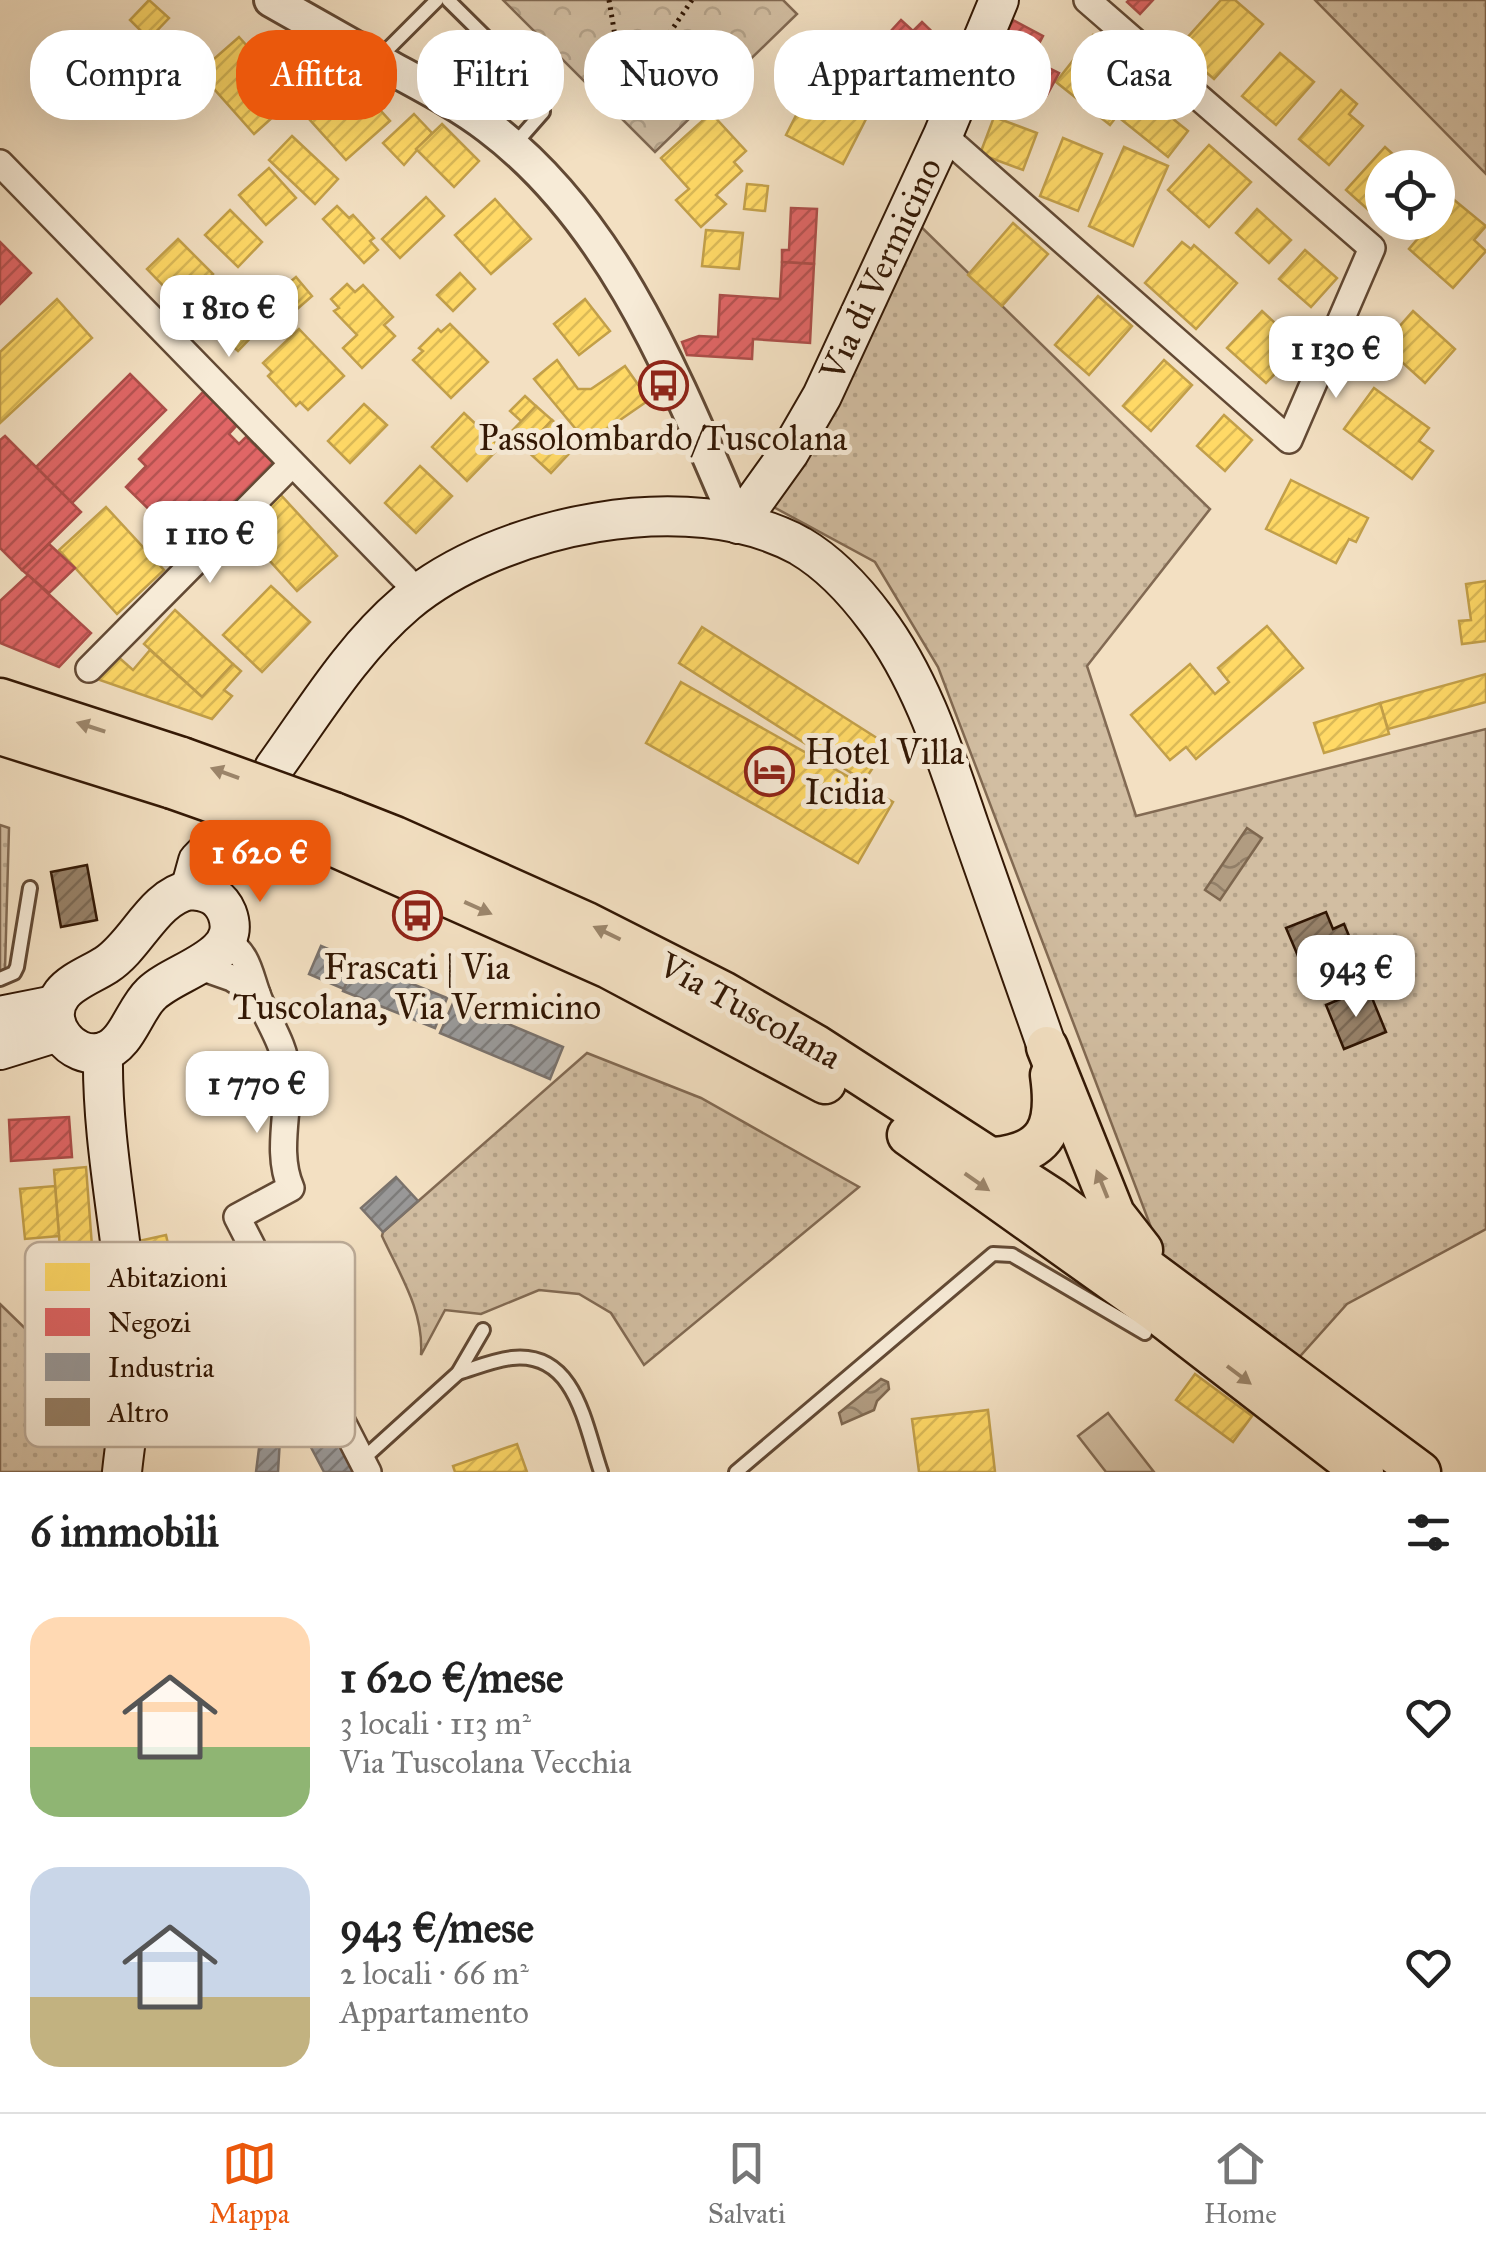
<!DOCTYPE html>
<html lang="it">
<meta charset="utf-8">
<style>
body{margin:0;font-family:"IM FELL Great Primer",serif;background:#f6f6f6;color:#222;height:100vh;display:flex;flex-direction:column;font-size:38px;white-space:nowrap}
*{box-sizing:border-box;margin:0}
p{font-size:32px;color:#767676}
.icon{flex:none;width:55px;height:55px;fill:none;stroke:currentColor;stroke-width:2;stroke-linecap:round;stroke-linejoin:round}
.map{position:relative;height:1472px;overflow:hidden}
.details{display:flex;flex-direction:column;background:#fff;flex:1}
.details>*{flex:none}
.top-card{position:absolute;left:30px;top:30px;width:1428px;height:90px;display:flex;gap:20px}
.buttons{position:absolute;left:1365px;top:150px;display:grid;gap:20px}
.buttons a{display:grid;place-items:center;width:90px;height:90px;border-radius:50%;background:#fff;box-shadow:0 10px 40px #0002;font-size:50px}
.price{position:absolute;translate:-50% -85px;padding:0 22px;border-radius:20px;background:#fff;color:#222;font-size:32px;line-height:65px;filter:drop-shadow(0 2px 5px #0008)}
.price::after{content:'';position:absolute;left:50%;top:60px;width:30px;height:22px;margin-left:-15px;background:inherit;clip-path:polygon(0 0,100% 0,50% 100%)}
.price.selected{background:#ea580c;color:#fff}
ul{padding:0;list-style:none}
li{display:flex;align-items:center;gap:30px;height:250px;padding:0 30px}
li span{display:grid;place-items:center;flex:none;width:280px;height:200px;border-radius:30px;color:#555}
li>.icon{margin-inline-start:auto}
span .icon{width:120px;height:120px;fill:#fffc;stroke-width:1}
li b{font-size:42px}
h2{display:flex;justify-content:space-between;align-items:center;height:120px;padding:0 30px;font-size:42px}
.tag{padding:0 35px;border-radius:40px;background:#fff;box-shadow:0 10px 40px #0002;font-size:35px;line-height:90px}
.tag.selected{background:#ea580c;color:#fff}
.menu{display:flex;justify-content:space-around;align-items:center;height:140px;border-top:2px solid #e0e0e0;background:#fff;font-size:28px;color:#767676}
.menu a{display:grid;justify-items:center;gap:5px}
.menu .selected{color:#ea580c}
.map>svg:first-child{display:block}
</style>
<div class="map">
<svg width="1486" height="1472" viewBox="0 0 1486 1472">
<defs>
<pattern id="grass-dots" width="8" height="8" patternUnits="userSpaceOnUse" patternTransform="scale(2.5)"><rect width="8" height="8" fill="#d2bea2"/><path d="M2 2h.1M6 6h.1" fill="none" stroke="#b5a38a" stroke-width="1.8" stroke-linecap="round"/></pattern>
<pattern id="park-crowns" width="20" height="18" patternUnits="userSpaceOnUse" patternTransform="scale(2.5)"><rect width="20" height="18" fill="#d2bea2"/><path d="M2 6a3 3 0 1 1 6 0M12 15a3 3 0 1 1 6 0" fill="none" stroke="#b5a38a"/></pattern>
<pattern id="water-waves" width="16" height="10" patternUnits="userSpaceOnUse" patternTransform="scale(2.5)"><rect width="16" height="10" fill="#b19c81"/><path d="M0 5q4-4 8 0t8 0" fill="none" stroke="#917e67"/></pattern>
<pattern id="homes-hatch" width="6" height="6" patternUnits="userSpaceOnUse" patternTransform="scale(2.5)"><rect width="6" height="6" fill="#ffd966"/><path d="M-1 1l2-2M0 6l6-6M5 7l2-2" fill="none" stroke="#dbba57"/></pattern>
<pattern id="shops-hatch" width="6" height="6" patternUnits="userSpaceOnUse" patternTransform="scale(2.5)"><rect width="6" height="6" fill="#e06666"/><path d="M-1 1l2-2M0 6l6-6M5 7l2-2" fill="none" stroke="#b65352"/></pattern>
<pattern id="industry-hatch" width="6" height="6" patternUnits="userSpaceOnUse" patternTransform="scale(2.5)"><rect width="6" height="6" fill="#999"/><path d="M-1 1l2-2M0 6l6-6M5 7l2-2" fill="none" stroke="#7d7c7b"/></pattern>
<pattern id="building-hatch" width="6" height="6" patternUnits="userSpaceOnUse" patternTransform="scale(2.5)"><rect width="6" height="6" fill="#968067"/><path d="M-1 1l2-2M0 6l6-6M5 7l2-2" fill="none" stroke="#7b6853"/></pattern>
</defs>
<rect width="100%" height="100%" fill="#f3e0c2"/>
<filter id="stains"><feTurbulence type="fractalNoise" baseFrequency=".002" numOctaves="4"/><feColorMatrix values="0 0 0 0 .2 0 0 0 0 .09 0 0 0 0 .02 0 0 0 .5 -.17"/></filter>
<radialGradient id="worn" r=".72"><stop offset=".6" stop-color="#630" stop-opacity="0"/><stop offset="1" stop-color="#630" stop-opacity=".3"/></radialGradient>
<!-- grass -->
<g fill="url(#grass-dots)" stroke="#826a53" stroke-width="2.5">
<polygon points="1315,0 1486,0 1486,174"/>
<polygon points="907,213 1210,509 1087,666 1136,816 1486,729 1486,1229 1347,1304 1285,1373 1176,1293 938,667 875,562 768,504"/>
<polygon points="0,825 9,828 5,969 0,971"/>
<path d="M 587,1053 L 701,1098 L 859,1187 L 644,1365 L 611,1313 L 579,1294 L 539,1290 L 481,1314 L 445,1310 L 421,1355 C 424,1311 400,1275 382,1236 L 383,1232 Z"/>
<polygon points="0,1304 109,1410 104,1472 0,1472"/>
</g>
<!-- park -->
<polygon fill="url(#park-crowns)" stroke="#826a53" stroke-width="2.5" points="503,0 783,0 797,14 655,152"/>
<!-- garden -->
<polygon fill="#d2bea2" stroke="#826a53" stroke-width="2.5" points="1108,1413 1154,1472 1106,1472 1078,1436"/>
<!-- water -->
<g fill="url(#water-waves)" stroke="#7e674f" stroke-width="2.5">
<polygon points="1247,828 1262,838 1220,900 1205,890"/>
<polygon points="881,1379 888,1382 889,1389 877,1401 874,1410 842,1424 839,1413"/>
</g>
<!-- homes -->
<g fill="url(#homes-hatch)" stroke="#c29f49" stroke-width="2.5">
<polygon points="149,0 169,18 149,39 130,20"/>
<polygon points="1221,0 1235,0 1263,24 1214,79 1178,48"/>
<polygon points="1093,35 1145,77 1136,89 1188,131 1168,157 1117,116 1110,125 1056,82"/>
<polygon points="239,37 294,98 254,134 199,72"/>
<polygon points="1280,53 1314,82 1276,125 1242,96"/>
<polygon points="354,81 390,121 346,160 310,120"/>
<polygon points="810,88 867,117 843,164 786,135"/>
<polygon points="1341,90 1357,104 1349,114 1363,126 1329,165 1299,139"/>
<polygon points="711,113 746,151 734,162 742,171 716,195 726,204 701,227 676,200 689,189 661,158"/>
<polygon points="414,114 432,133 404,165 383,143"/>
<polygon points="994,117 1037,133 1023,170 980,154"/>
<polygon points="442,124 479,161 454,187 416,149"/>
<polygon points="292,136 338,179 315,204 269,160"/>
<polygon points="1063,138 1102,154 1078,211 1040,196"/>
<polygon points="1209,145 1251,182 1209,227 1168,190"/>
<polygon points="1124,147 1168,166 1133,246 1089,226"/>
<polygon points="1385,147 1408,168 1382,168 1382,206 1374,215 1346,190"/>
<polygon points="269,168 296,198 266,225 239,195"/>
<polygon points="747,184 768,186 765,211 744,209"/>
<polygon points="426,197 444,216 400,258 382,239"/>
<polygon points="495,199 531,239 491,274 455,235"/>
<polygon points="1453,199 1486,226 1474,240 1486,251 1453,288 1409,249 1432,222 1438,222 1438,217"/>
<polygon points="337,206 349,218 353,215 374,238 370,241 378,250 364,263 323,219"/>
<polygon points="1257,209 1291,240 1269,263 1236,233"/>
<polygon points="230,210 262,242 238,267 205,235"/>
<polygon points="1013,223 1048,254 1002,306 968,275"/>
<polygon points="706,230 743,233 739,269 702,266"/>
<polygon points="178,239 213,274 182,305 147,269"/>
<polygon points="1182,242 1191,249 1194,245 1237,283 1196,329 1145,283"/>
<polygon points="1305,250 1337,278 1311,307 1279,279"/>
<polygon points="460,273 475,289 453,311 437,295"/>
<polygon points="296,277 312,296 295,311 279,291"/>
<polygon points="347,284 355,292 363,285 393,317 384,325 395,336 362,368 343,348 357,335 334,311 339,308 331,299"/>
<polygon points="1098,296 1132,326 1089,375 1055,345"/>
<polygon points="57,299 92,338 0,423 0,352"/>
<polygon points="585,299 610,331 579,355 554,324"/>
<polygon points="233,303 260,328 238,351 210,326"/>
<polygon points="1262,311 1301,347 1266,383 1227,348"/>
<polygon points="1413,311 1455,349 1425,383 1383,345"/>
<polygon points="450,324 488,362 451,398 413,360 423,351 419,348 438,329 441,332"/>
<polygon points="299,329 344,376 308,410 300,402 296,406 268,376 272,372 263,363"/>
<polygon points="557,360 578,389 591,389 625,366 649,400 591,440 585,440 534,379"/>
<polygon points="1164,360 1192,385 1151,431 1123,406"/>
<polygon points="1374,388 1429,428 1419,441 1433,451 1412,479 1344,429"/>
<polygon points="525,396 536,406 522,422 510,411"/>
<polygon points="364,404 387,425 350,463 328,441"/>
<polygon points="536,406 552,420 525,449 509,434"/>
<polygon points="464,413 500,447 467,481 432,447"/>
<polygon points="1224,415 1252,440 1225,471 1197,446"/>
<polygon points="552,420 578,444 551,473 525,449"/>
<polygon points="420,466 452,496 416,533 385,503"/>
<polygon points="1291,480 1368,518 1356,542 1349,539 1336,563 1266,529"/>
<polygon points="280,494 337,556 297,591 241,529"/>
<polygon points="106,507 164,570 117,614 59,550"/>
<polygon points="1486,581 1486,641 1462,644 1459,621 1471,620 1466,584"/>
<polygon points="271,586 310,622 262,672 223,635"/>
<polygon points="175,610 233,664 202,697 144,644"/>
<polygon points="1267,626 1303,668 1196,759 1186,747 1170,760 1131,715 1190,664 1215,694 1229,682 1218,668"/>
<polygon points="702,627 888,745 864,781 679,663"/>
<polygon points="150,650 202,697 233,664 241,671 224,690 232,696 212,719 94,678 116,655 133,670"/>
<polygon points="1486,674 1486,702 1388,729 1380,703"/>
<polygon points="681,682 893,802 858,863 646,743"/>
<polygon points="1380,703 1389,734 1324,753 1314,723"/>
<polygon points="86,1167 92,1246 60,1249 54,1170"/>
<polygon points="55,1186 59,1236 25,1239 20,1189"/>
<polygon points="166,1235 176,1279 149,1285 139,1241"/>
<polygon points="1195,1374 1252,1416 1233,1442 1176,1400"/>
<polygon points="988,1410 995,1472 919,1472 912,1419"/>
<polygon points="517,1444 527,1472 455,1472 453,1466"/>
</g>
<!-- shops -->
<g fill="url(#shops-hatch)" stroke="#ac4e49" stroke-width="2.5">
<polygon points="1129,0 1153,0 1140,14 1127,2"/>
<polygon points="901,20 913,31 922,22 947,46 906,91 868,56"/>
<polygon points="1013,20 1043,36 1031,59 1059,73 1047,95 990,66"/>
<polygon points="791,208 817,209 814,264 782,262 782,250 789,250"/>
<polygon points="0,242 31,273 0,304"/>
<polygon points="782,262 814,264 810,343 753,339 752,359 687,355 682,342 699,336 718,337 720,295 780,299"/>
<polygon points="130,374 166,410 72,503 36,467"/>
<polygon points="203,392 238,424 229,434 239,444 246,437 277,466 205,543 176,517 167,527 126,487 146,466 139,459"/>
<polygon points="5,436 81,512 22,570 0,548 0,440"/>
<polygon points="49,544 75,568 49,593 22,570"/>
<polygon points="28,575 91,633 59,667 0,643 0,601"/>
<polygon points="69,1117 72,1157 11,1161 9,1120"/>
</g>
<!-- industry -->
<g fill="url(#industry-hatch)" stroke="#7a726c" stroke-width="2.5">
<polygon points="321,946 356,961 344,989 309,974"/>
<polygon points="356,961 447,998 435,1028 343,991"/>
<polygon points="454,1001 563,1047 550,1079 440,1033"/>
<polygon points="396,1177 418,1201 383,1232 361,1208"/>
<polygon points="267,1385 283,1389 278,1472 256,1472"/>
<polygon points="329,1423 354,1472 324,1472 305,1436"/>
</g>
<!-- building -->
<g fill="url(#building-hatch)" stroke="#321704" stroke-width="2.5">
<polygon points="87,865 97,920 61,927 51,872"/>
<polygon points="1326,912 1333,929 1344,924 1357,955 1307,977 1286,928"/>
<polygon points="1370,993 1386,1032 1344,1049 1326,1005 1352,994 1354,1000"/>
</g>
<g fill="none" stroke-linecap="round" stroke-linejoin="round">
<defs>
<g id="service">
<polyline points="448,0 542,93 543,112 514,145"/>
<polyline points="379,58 437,0"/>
<polyline points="0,979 14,973 17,967 30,888"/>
<path d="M 458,1373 C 475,1368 494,1360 512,1358 C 576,1351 585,1426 601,1472"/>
<polyline points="363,1459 458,1373 483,1330"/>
<polyline points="736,1472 993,1254 1012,1255 1145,1333"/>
</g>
<g id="minor">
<polyline points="943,135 1289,440 1372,248 1087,0"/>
<polyline points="0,163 419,593"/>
<polyline points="89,669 292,464"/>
<path d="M 226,940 C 250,956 249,974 259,999 C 269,1023 285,1045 287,1072 C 290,1110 275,1152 291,1188 L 237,1217 L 368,1472"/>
<polyline points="195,965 232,978 257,994"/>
</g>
<path id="tertiary" d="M 271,0 C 311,23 351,45 391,68 C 424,86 459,104 489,127 C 616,223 677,383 738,524"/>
<g id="secondary">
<polyline points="738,524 789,453 822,396 943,135 999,0"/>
<path d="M 274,768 C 315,711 352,649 406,603 C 499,525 690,485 800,546 C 829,563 856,592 876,619 C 922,680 945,755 969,825 C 995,899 1021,973 1047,1047"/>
<path d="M 190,890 C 207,891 220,896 227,913 C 244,958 175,970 151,994 C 134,1010 127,1045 103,1052 C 71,1061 41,1021 62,994 C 72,981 92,974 106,965 C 137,945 153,897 190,890 Z"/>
<polyline points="190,890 198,861 230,828"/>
<polyline points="0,1016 55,1005"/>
<polyline points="0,1050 58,1032"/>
<path d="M 103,1052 C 101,1162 132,1270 131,1380 C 131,1411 125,1442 122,1472"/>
</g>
<g id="primary">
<polyline points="0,699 182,758"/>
<polyline points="0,734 172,788"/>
<polyline points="334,813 395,837 587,923 723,992 815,1045 1053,1199 1420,1472"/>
<polyline points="325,842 609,968 825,1083"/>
<polyline points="1047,1047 1114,1214 1142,1250"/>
<polyline points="908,1135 1155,1311 1363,1472"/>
<path d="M 994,1158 C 1048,1153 1058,1126 1051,1075"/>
</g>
</defs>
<!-- service casing -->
<use href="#service" stroke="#624934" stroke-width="18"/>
<!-- minor casing -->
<use href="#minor" stroke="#624934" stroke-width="30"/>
<!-- tertiary casing -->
<use href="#tertiary" stroke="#624934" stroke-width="38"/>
<!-- secondary casing -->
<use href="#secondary" stroke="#321704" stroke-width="42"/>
<!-- primary casing -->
<use href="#primary" stroke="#321704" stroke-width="45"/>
<!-- path -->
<polyline stroke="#321704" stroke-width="5" stroke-dasharray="2.5 5" stroke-linecap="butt" points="609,0 621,71 625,79 632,81 640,77 692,0"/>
<!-- service -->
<use href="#service" stroke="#f7ebd7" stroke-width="12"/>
<!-- minor -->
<use href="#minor" stroke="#f7ebd7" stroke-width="25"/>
<!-- tertiary -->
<use href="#tertiary" stroke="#f7ebd7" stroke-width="32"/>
<!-- secondary -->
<use href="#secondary" stroke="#f7ebd7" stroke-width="38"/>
<!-- primary -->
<use href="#primary" stroke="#f3e0c2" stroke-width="40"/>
<defs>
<g id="primary-bridge">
<polyline points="182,758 334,813"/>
<polyline points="172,788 325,842"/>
</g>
</defs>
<!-- primary-bridge casing -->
<use href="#primary-bridge" stroke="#321704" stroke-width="45" stroke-linecap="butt"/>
<!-- primary-bridge -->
<use href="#primary-bridge" stroke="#f3e0c2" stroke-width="40"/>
</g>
<!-- one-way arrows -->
<defs><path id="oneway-solid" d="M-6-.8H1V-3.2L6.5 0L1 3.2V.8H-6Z" transform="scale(2.5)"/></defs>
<g fill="#9c866c">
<use href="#oneway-solid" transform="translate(91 727) rotate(-162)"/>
<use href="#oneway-solid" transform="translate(225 773) rotate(-160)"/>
<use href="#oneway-solid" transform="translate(478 908) rotate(24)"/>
<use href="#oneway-solid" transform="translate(607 933) rotate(-154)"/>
<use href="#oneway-solid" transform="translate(977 1182) rotate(35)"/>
<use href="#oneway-solid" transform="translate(1102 1184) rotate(-112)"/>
<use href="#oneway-solid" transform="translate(1239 1375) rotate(37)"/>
</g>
<!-- icons -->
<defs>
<symbol id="bus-ring" viewBox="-11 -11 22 22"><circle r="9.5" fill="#f7ebd7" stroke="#8f2418" stroke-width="1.5"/><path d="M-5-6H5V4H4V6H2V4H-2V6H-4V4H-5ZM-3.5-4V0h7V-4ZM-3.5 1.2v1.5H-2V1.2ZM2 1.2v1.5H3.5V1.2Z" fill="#8f2418"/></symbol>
<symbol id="hotel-ring" viewBox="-11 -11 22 22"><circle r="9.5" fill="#f7ebd7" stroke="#8f2418" stroke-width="1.5"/><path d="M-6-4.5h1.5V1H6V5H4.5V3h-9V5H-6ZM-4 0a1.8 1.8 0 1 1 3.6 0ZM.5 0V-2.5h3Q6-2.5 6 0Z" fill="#8f2418"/></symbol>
</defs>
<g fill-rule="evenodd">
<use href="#bus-ring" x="636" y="358" width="55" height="55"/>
<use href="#hotel-ring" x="742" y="744" width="55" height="55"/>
<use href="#bus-ring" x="390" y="888" width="55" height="55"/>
</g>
<g text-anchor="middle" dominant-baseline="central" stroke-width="10" stroke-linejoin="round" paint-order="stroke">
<!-- street labels -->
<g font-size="35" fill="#321704" stroke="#f7ebd7">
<text transform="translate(881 269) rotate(-65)">Via di Vermicino</text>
<text transform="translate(750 1011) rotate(29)">Via Tuscolana</text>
</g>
<!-- poi labels -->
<g font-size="35" fill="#321704" stroke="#f7ebd7">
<text x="663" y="438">Passolombardo/Tuscolana</text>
<text x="805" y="752" text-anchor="start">Hotel Villa<tspan x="805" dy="40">Icidia</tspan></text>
<text x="417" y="967">Frascati | Via<tspan x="417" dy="40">Tuscolana, Via Vermicino</tspan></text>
</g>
</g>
<!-- legend -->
<rect x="25" y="1242" width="330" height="205" rx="15" fill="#f7ebd7" stroke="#bcab98" stroke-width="2.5"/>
<rect x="45" y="1263" width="45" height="28" fill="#ffd966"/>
<rect x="45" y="1308" width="45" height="28" fill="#e06666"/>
<rect x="45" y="1353" width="45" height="28" fill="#999"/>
<rect x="45" y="1398" width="45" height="28" fill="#968067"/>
<g font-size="28" fill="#321704">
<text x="108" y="1287">Abitazioni</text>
<text x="108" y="1332">Negozi</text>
<text x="108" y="1377">Industria</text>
<text x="108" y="1422">Altro</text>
</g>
<rect width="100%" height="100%" filter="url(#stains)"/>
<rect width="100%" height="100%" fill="url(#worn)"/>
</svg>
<div class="buttons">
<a><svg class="icon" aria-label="locate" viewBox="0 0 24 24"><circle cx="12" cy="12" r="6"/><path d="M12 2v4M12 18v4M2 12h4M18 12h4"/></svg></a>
</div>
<b class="price" style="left:229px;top:360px">1 810 €</b>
<b class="price" style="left:1336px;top:401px">1 130 €</b>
<b class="price" style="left:210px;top:586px">1 110 €</b>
<b class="price selected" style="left:260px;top:905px">1 620 €</b>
<b class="price" style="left:1356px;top:1020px">943 €</b>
<b class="price" style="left:257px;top:1136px">1 770 €</b>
<div class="top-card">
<a class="tag">Compra</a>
<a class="tag selected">Affitta</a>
<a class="tag">Filtri</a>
<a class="tag">Nuovo</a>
<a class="tag">Appartamento</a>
<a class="tag">Casa</a>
</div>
</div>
<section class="details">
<h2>6 immobili<svg class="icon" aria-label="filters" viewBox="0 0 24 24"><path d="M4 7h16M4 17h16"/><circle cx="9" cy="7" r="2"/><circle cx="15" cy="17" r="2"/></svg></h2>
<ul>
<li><span style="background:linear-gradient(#ffd9b3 65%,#8fb573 0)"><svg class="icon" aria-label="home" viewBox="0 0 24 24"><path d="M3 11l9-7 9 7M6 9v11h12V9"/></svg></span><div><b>1 620 €/mese</b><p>3 locali · 113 m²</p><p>Via Tuscolana Vecchia</p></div><svg class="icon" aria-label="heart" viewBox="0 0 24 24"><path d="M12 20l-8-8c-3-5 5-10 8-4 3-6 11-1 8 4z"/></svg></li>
<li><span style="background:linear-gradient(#c9d6e8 65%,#c2b280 0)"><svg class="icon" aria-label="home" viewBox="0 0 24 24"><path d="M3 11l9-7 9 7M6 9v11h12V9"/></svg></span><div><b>943 €/mese</b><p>2 locali · 66 m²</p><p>Appartamento</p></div><svg class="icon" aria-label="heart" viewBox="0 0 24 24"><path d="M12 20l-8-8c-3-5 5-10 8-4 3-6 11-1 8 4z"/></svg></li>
</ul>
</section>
<nav class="menu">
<a class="selected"><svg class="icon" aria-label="map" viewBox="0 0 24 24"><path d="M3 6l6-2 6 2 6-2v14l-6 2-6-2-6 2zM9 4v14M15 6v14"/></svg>Mappa</a>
<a><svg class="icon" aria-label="saved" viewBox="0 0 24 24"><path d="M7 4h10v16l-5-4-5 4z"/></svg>Salvati</a>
<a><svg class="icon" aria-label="home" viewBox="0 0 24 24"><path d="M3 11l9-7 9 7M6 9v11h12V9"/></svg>Home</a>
</nav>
